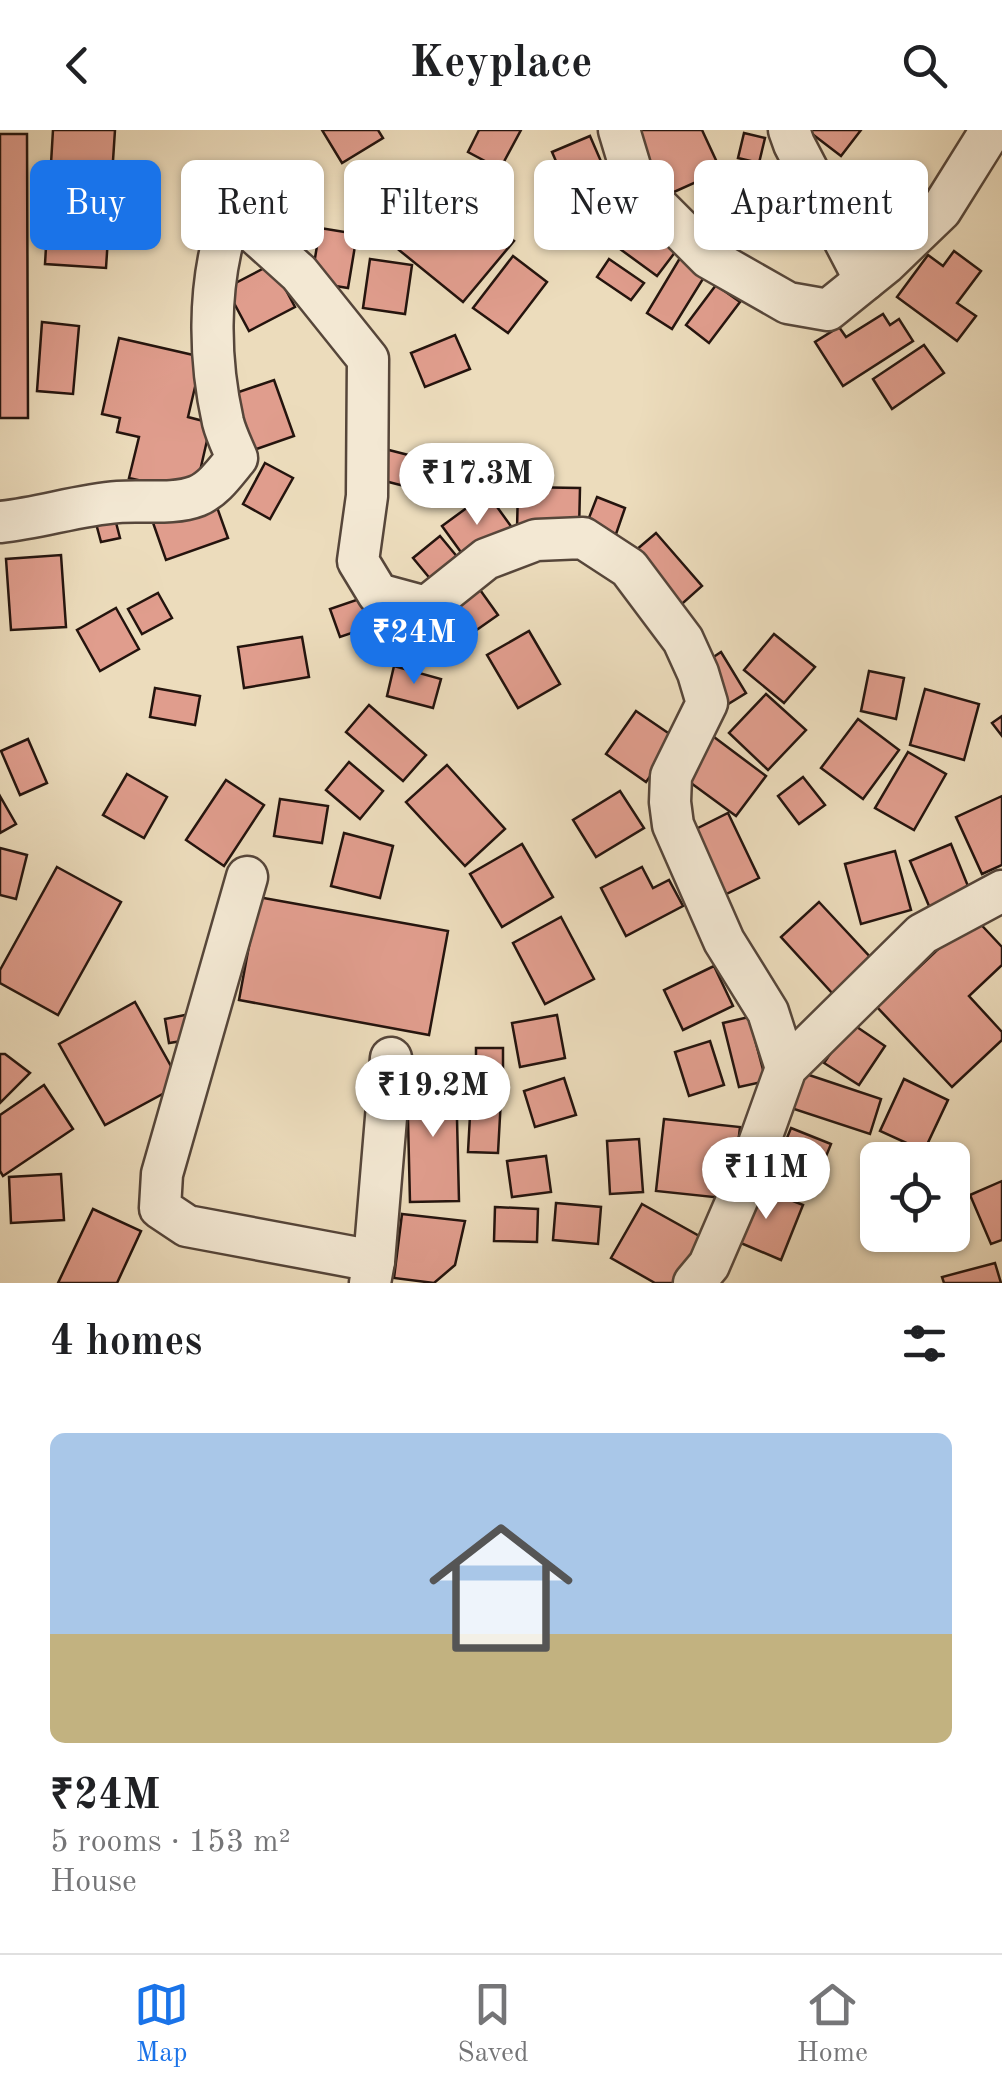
<!DOCTYPE html>
<meta charset="utf-8">
<style>
body{margin:0;font-family:"Old Standard TT",serif;background:#f6f6f6;color:#202124;height:100vh;display:flex;flex-direction:column;font-size:38px;white-space:nowrap}
*{box-sizing:border-box;margin:0}
p{font-size:32px;color:#757577}
.icon{flex:none;width:55px;height:55px;fill:none;stroke:currentColor;stroke-width:2;stroke-linecap:round;stroke-linejoin:round}
.map{position:relative;height:1153px;overflow:hidden}
.sheet{display:flex;flex-direction:column;background:#fff;flex:1}
.sheet>*{flex:none}
.banner{position:absolute;left:30px;top:30px;width:942px;height:90px;display:flex;gap:20px}
.buttons{position:absolute;left:860px;top:1012px;display:grid;gap:20px}
.buttons a{display:grid;place-items:center;width:110px;height:110px;border-radius:15px;background:#fff;box-shadow:0 2px 8px #0004;font-size:50px}
.price{position:absolute;translate:-50% -85px;padding:0 22px;border-radius:35px;background:#fff;color:#222;font-size:32px;line-height:65px;filter:drop-shadow(0 2px 5px #0008)}
.price::after{content:'';position:absolute;left:50%;top:60px;width:30px;height:22px;margin-left:-15px;background:inherit;clip-path:polygon(0 0,100% 0,50% 100%)}
.price.on{background:#1a73e8;color:#fff}
ul{padding:0;list-style:none}
li{display:grid;align-content:center;gap:20px;height:530px;padding:0 50px}
li span{display:grid;place-items:center;height:310px;border-radius:15px;color:#555}
li>.icon{margin-inline-start:auto}
span .icon{width:180px;height:180px;fill:#fffc;stroke-width:1}
li b{font-size:42px}
h2{display:flex;justify-content:space-between;align-items:center;height:120px;padding:0 50px;font-size:42px}
.tag{padding:0 35px;border-radius:15px;background:#fff;box-shadow:0 2px 8px #0004;font-size:35px;line-height:90px}
.tag.on{background:#1a73e8;color:#fff}
header{display:flex;justify-content:space-between;align-items:center;height:130px;padding:0 50px;background:#fff;font-size:45px;font-weight:700}
.menu{display:flex;justify-content:space-around;align-items:center;height:140px;border-top:2px solid #e0e0e0;background:#fff;font-size:28px;color:#757577}
.menu a{display:grid;justify-items:center;gap:5px}
.menu .on{color:#1a73e8}
.map>svg:first-child{display:block}
</style>
<header><svg class="icon" aria-label="back" viewBox="0 0 24 24"><path d="M15 5l-7 7 7 7"/></svg>Keyplace<svg class="icon" aria-label="search" viewBox="0 0 24 24"><circle cx="10" cy="10" r="6"/><path d="M15 15l6 6"/></svg></header>
<div class="map">
<svg width="1002" height="1153" viewBox="0 0 1002 1153">
<rect width="100%" height="100%" fill="#ecdcbc"/>
<filter id="stains"><feTurbulence type="fractalNoise" baseFrequency=".002" numOctaves="4"/><feColorMatrix values="0 0 0 0 .2 0 0 0 0 .09 0 0 0 0 .02 0 0 0 .5 -.17"/></filter>
<radialGradient id="worn" r=".72"><stop offset=".6" stop-color="#630" stop-opacity="0"/><stop offset="1" stop-color="#630" stop-opacity=".3"/></radialGradient>
<!-- building -->
<g fill="#e09d8d" stroke="#24140e" stroke-width="2.5">
<polygon points="53,0 115,0 106,138 45,134"/>
<polygon points="322,0 378,0 383,8 342,33"/>
<polygon points="479,0 521,0 500,39 468,22"/>
<polygon points="640,0 702,0 721,41 656,70 627,6"/>
<polygon points="807,0 861,0 841,26"/>
<polygon points="744,3 765,8 759,33 738,28"/>
<polygon points="0,4 27,4 28,288 0,288"/>
<polygon points="590,6 603,36 565,52 552,22"/>
<polygon points="744,37 773,43 766,77 737,71"/>
<polygon points="616,45 638,88 593,111 571,69"/>
<polygon points="450,59 514,111 463,172 399,120"/>
<polygon points="642,90 679,117 657,146 620,119"/>
<polygon points="320,98 357,104 348,158 311,152"/>
<polygon points="954,121 981,141 957,173 976,186 957,211 897,167 928,125 943,136"/>
<polygon points="513,126 547,152 508,203 473,178"/>
<polygon points="680,128 706,144 672,199 647,183"/>
<polygon points="370,129 412,135 405,184 363,178"/>
<polygon points="609,129 644,153 631,170 597,147"/>
<polygon points="272,134 295,177 249,201 226,158"/>
<polygon points="716,155 740,172 709,213 686,195"/>
<polygon points="883,184 890,195 899,189 913,211 843,256 815,212 839,197 846,207"/>
<polygon points="42,192 79,196 73,264 37,261"/>
<polygon points="455,205 470,239 425,257 411,223"/>
<polygon points="119,208 202,227 188,287 211,293 195,363 129,348 139,307 117,302 120,288 102,284"/>
<polygon points="924,215 944,243 892,279 873,249"/>
<polygon points="274,250 294,306 248,322 227,266"/>
<polygon points="385,319 420,328 412,358 377,349"/>
<polygon points="265,333 293,348 270,389 243,374"/>
<polygon points="518,357 580,358 579,401 517,400"/>
<polygon points="487,363 513,399 468,432 442,396"/>
<polygon points="213,366 228,408 166,430 151,387"/>
<polygon points="597,367 625,378 616,404 587,393"/>
<polygon points="113,381 120,408 101,412 94,386"/>
<polygon points="656,403 702,456 674,481 628,427"/>
<polygon points="440,406 464,435 437,457 413,428"/>
<polygon points="61,425 66,497 11,500 6,429"/>
<polygon points="478,457 498,485 468,506 448,477"/>
<polygon points="158,463 172,488 142,504 128,479"/>
<polygon points="365,467 375,495 340,507 330,479"/>
<polygon points="116,478 139,519 100,541 77,500"/>
<polygon points="425,487 435,510 395,526 386,504"/>
<polygon points="529,501 560,554 518,578 487,525"/>
<polygon points="774,504 815,537 784,573 744,540"/>
<polygon points="302,507 309,547 244,558 238,517"/>
<polygon points="721,522 746,563 725,576 700,536"/>
<polygon points="394,536 441,549 433,578 387,566"/>
<polygon points="869,541 904,548 896,589 861,581"/>
<polygon points="155,558 200,566 195,595 150,587"/>
<polygon points="925,559 979,574 964,630 910,615"/>
<polygon points="766,564 806,600 768,640 729,603"/>
<polygon points="369,575 426,625 403,651 346,602"/>
<polygon points="636,581 677,609 646,652 606,624"/>
<polygon points="1002,586 1002,606 992,593"/>
<polygon points="858,589 899,620 863,669 821,638"/>
<polygon points="710,604 766,646 736,686 680,645"/>
<polygon points="28,609 47,653 20,665 1,621"/>
<polygon points="908,622 946,644 914,700 875,678"/>
<polygon points="349,632 383,661 360,689 326,660"/>
<polygon points="447,635 505,699 465,736 406,672"/>
<polygon points="127,644 167,667 144,708 103,685"/>
<polygon points="803,647 825,675 799,694 778,666"/>
<polygon points="226,650 264,675 224,736 186,710"/>
<polygon points="620,661 644,698 596,727 573,690"/>
<polygon points="0,666 16,694 0,703"/>
<polygon points="1002,666 1002,735 982,744 956,687"/>
<polygon points="280,669 328,676 322,713 274,706"/>
<polygon points="728,683 759,748 714,770 682,706"/>
<polygon points="344,703 393,716 380,768 331,756"/>
<polygon points="522,714 553,767 502,797 470,744"/>
<polygon points="951,714 972,766 932,783 910,731"/>
<polygon points="0,718 27,725 16,769 0,765"/>
<polygon points="895,721 911,780 861,794 845,734"/>
<polygon points="57,737 121,772 58,885 0,853 0,840"/>
<polygon points="642,737 653,758 669,750 683,776 626,806 601,758"/>
<polygon points="258,767 448,801 429,905 239,870"/>
<polygon points="819,772 872,829 833,864 781,807"/>
<polygon points="973,786 1002,817 1002,835 969,866 1002,902 1002,910 952,957 877,877"/>
<polygon points="561,787 594,849 545,874 513,813"/>
<polygon points="714,836 733,876 683,900 664,860"/>
<polygon points="135,872 181,954 105,995 59,914"/>
<polygon points="190,884 195,909 169,913 165,889"/>
<polygon points="557,885 565,928 520,937 512,893"/>
<polygon points="749,887 766,951 739,957 723,893"/>
<polygon points="851,893 885,916 859,955 824,933"/>
<polygon points="710,911 724,955 689,966 675,922"/>
<rect x="476" y="918" width="27" height="40"/>
<polygon points="0,924 5,924 30,943 0,973"/>
<polygon points="803,943 881,969 870,1004 791,978"/>
<polygon points="456,948 459,1071 410,1072 407,949"/>
<polygon points="564,948 576,985 535,997 524,961"/>
<polygon points="904,949 948,970 924,1021 880,1001"/>
<polygon points="44,955 73,999 3,1046 0,1041 0,985"/>
<polygon points="471,967 501,968 498,1023 468,1022"/>
<polygon points="664,989 740,997 732,1069 656,1061"/>
<polygon points="791,998 831,1014 810,1066 770,1050"/>
<polygon points="639,1009 643,1062 610,1064 607,1011"/>
<polygon points="546,1026 551,1062 512,1067 507,1031"/>
<polygon points="61,1044 64,1090 11,1093 9,1047"/>
<polygon points="1002,1051 1002,1110 991,1114 970,1065"/>
<polygon points="751,1054 803,1075 781,1130 729,1108"/>
<polygon points="556,1073 601,1077 598,1114 553,1110"/>
<polygon points="642,1074 701,1107 675,1153 655,1153 611,1128"/>
<polygon points="495,1077 538,1079 537,1112 494,1111"/>
<polygon points="93,1079 141,1101 117,1153 58,1153"/>
<polygon points="402,1084 465,1091 455,1135 434,1153 394,1148"/>
<polygon points="995,1133 1001,1153 944,1153 942,1147"/>
</g>
<g fill="none" stroke-linecap="round" stroke-linejoin="round">
<defs>
<g id="minor">
<polyline points="619,0 638,63 660,79 709,128 788,173 828,180 885,134 941,80 991,0"/>
<polyline points="789,0 794,14 865,150"/>
<path d="M 0,392 C 40,388 78,375 118,372 C 142,370 174,375 197,366 C 214,359 226,341 237,328 C 232,316 226,304 223,292 C 209,230 208,160 226,99 L 250,99 L 299,143 L 368,229 L 367,366 L 358,431 L 378,464 L 426,477 L 486,429 L 536,410 L 583,408 L 629,438 L 683,510 L 698,543 L 707,573 L 671,646 L 670,672 L 673,695 L 724,811 L 768,882 L 786,938"/>
<polyline points="247,747 162,1044 160,1078 187,1096 374,1131"/>
<polyline points="370,1153 374,1131 391,928"/>
<polyline points="694,1153 709,1135 747,1047 786,938 922,804 1002,761"/>
</g>
</defs>
<!-- minor casing -->
<use href="#minor" stroke="#56463a" stroke-width="45"/>
<!-- minor -->
<use href="#minor" stroke="#f3e8d3" stroke-width="40"/>
</g>
<rect width="100%" height="100%" filter="url(#stains)"/>
<rect width="100%" height="100%" fill="url(#worn)"/>
</svg>
<div class="buttons">
<a><svg class="icon" aria-label="locate" viewBox="0 0 24 24"><circle cx="12" cy="12" r="6"/><path d="M12 2v4M12 18v4M2 12h4M18 12h4"/></svg></a>
</div>
<b class="price" style="left:477px;top:398px">₹17.3M</b>
<b class="price on" style="left:414px;top:557px">₹24M</b>
<b class="price" style="left:433px;top:1010px">₹19.2M</b>
<b class="price" style="left:766px;top:1092px">₹11M</b>
<div class="banner">
<a class="tag on">Buy</a>
<a class="tag">Rent</a>
<a class="tag">Filters</a>
<a class="tag">New</a>
<a class="tag">Apartment</a>
</div>
</div>
<section class="sheet">
<h2>4 homes<svg class="icon" aria-label="filters" viewBox="0 0 24 24"><path d="M4 7h16M4 17h16"/><circle cx="9" cy="7" r="2"/><circle cx="15" cy="17" r="2"/></svg></h2>
<ul>
<li><span style="background:linear-gradient(#a9c7e8 65%,#c2b280 0)"><svg class="icon" aria-label="home" viewBox="0 0 24 24"><path d="M3 11l9-7 9 7M6 9v11h12V9"/></svg></span><div><b>₹24M</b><p>5 rooms · 153 m²</p><p>House</p></div></li>
</ul>
</section>
<nav class="menu">
<a class="on"><svg class="icon" aria-label="map" viewBox="0 0 24 24"><path d="M3 6l6-2 6 2 6-2v14l-6 2-6-2-6 2zM9 4v14M15 6v14"/></svg>Map</a>
<a><svg class="icon" aria-label="saved" viewBox="0 0 24 24"><path d="M7 4h10v16l-5-4-5 4z"/></svg>Saved</a>
<a><svg class="icon" aria-label="home" viewBox="0 0 24 24"><path d="M3 11l9-7 9 7M6 9v11h12V9"/></svg>Home</a>
</nav>
